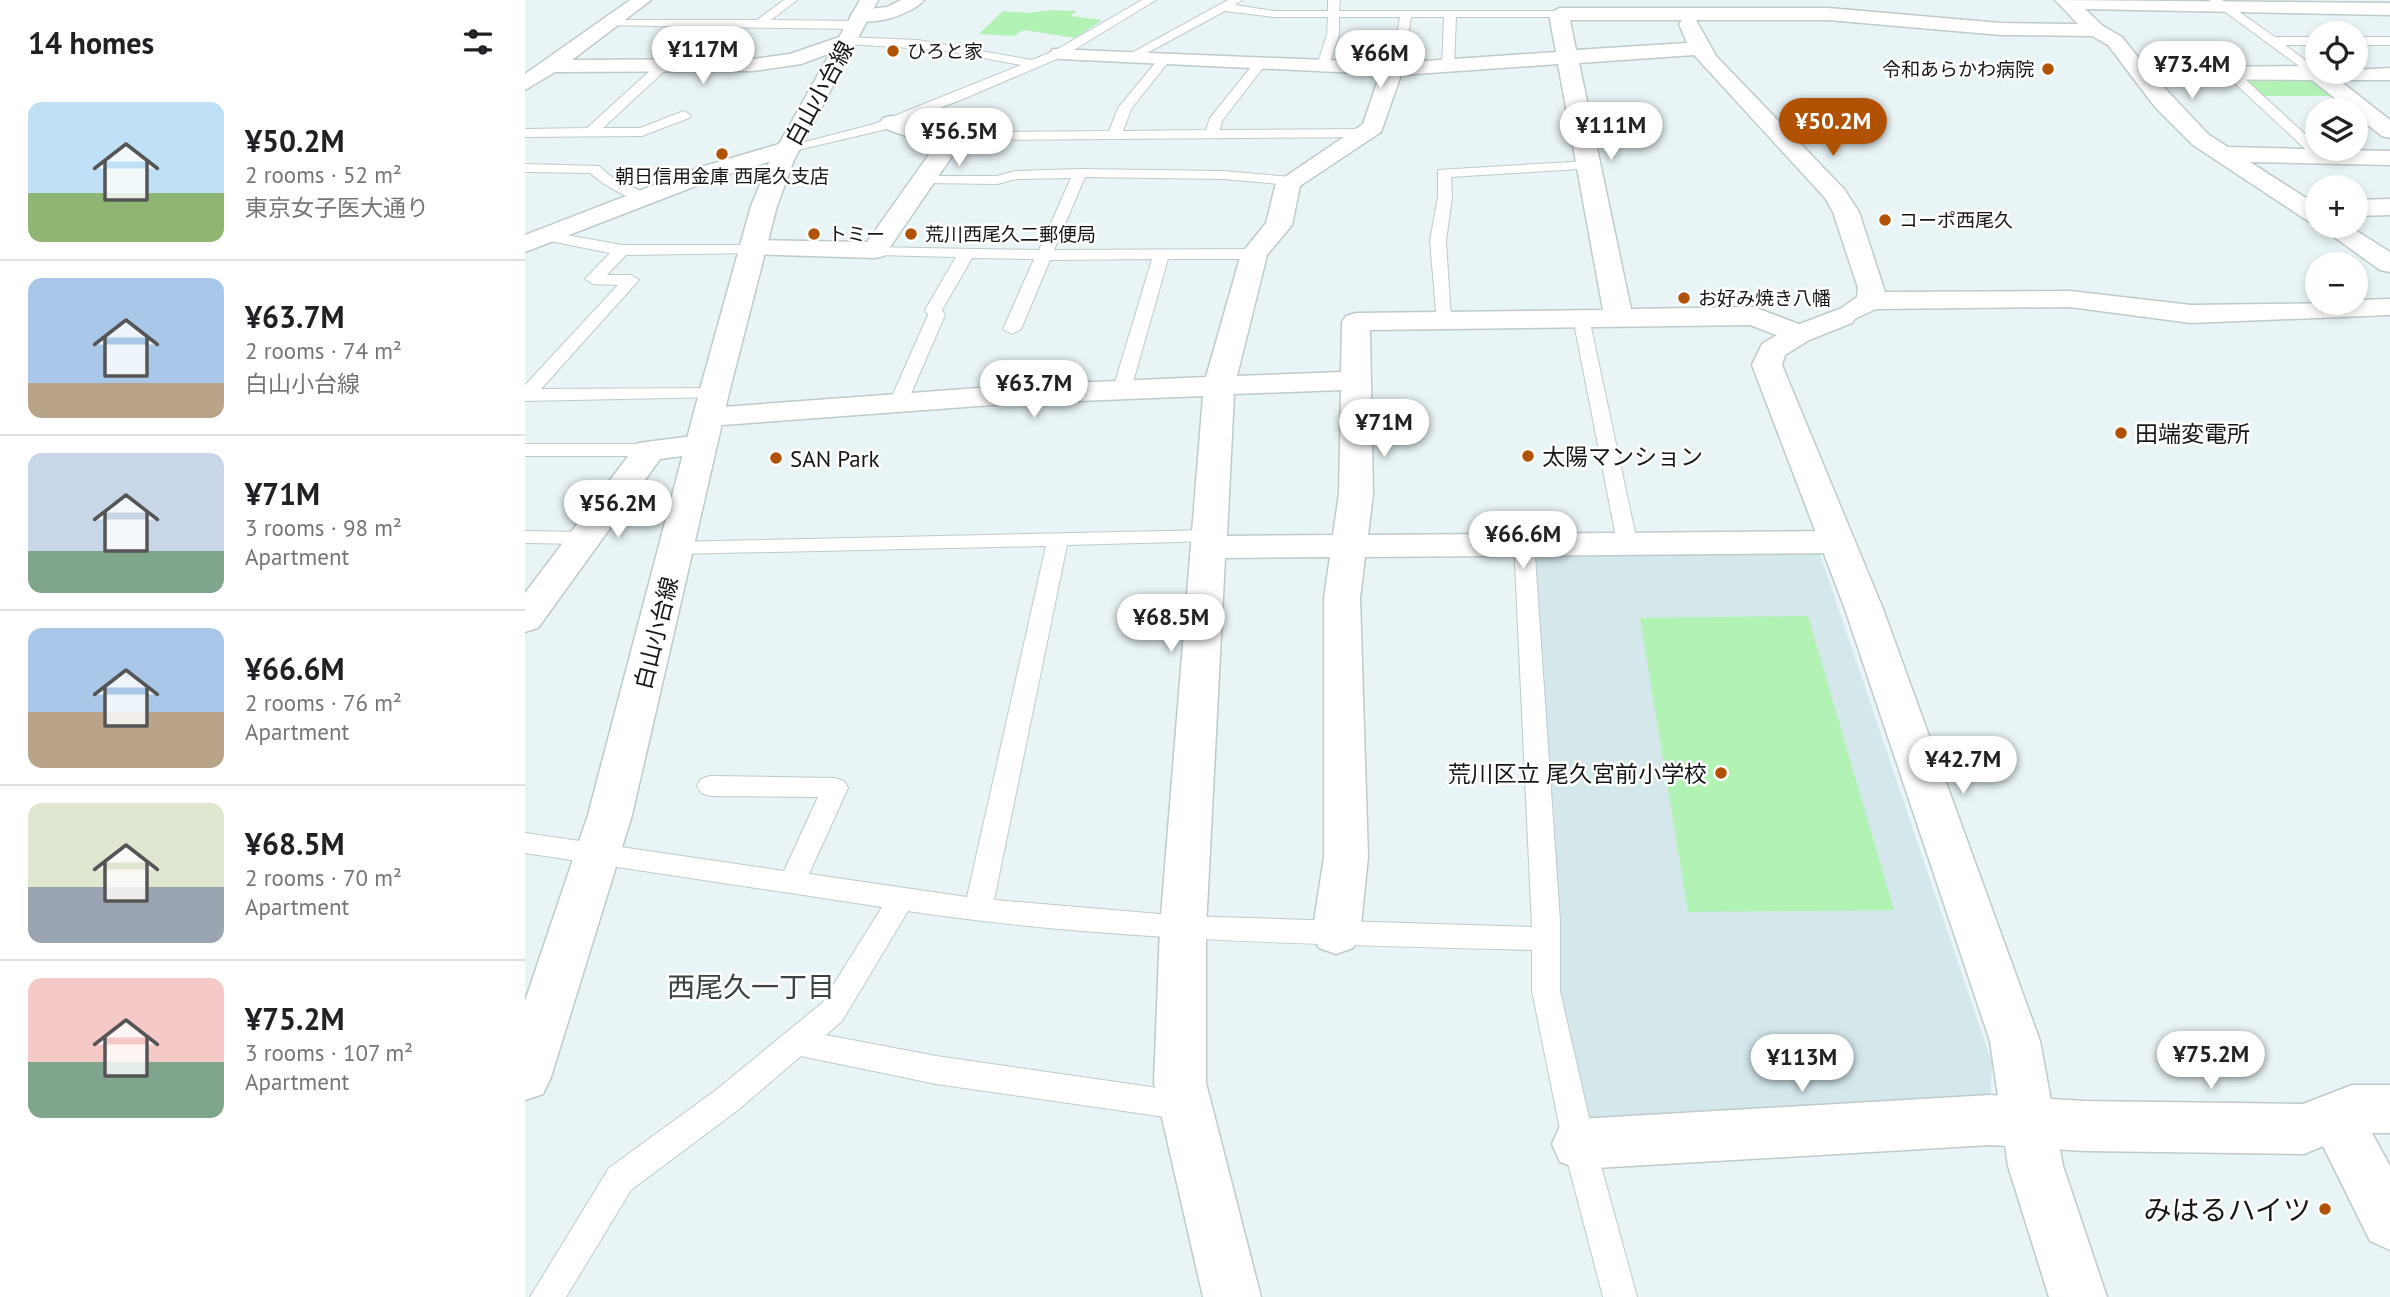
<!DOCTYPE html>
<meta charset="utf-8">
<style>
body{margin:0;font-family:"PT Sans","Noto Sans JP",sans-serif;background:#f2f2f2;color:#202124;height:100vh;display:flex;flex-direction:column;font-size:26px;white-space:nowrap}
*{box-sizing:border-box;margin:0}
p{font-size:23px;color:#757577}
.icon{flex:none;width:38px;height:38px;fill:none;stroke:currentColor;stroke-width:2;stroke-linecap:round;stroke-linejoin:round}
.map{position:relative;flex:1;overflow:hidden}
.side{display:flex;flex-direction:column;background:#fff;width:525px}
.side>*{flex:none}
.fabs{position:absolute;left:1780px;top:21px;display:grid;gap:14px}
.fabs a{display:grid;place-items:center;width:63px;height:63px;border-radius:50%;background:#fff;box-shadow:0 4px 10px #0003;font-size:35px}
.price{position:absolute;translate:-50% -60px;padding:0 16px;border-radius:24px;background:#fff;color:#222;font-size:23px;line-height:46px;filter:drop-shadow(0 2px 4px #0008)}
.price::after{content:'';position:absolute;left:50%;top:42px;width:21px;height:16px;margin-left:-10px;background:inherit;clip-path:polygon(0 0,100% 0,50% 100%)}
.price.selected{background:#b15202;color:#fff}
ul{padding:0;list-style:none}
li{display:flex;align-items:center;gap:21px;height:175px;padding:0 28px}
li+li{border-top:2px solid #e0e0e0}
li span{display:grid;place-items:center;flex:none;width:196px;height:140px;border-radius:14px;color:#555}
li>.icon{margin-inline-start:auto}
span .icon{width:84px;height:84px;fill:#fffc;stroke-width:1}
li b{font-size:30px}
h2{display:flex;justify-content:space-between;align-items:center;height:84px;padding:0 28px;font-size:30px}
main{display:flex;flex:1;min-height:0}
.map>svg:first-child{display:block}
</style>
<main>
<section class="side">
<h2>14 homes<svg class="icon" aria-label="filters" viewBox="0 0 24 24"><path d="M4 7h16M4 17h16"/><circle cx="9" cy="7" r="2"/><circle cx="15" cy="17" r="2"/></svg></h2>
<ul>
<li><span style="background:linear-gradient(#bfe0f5 65%,#8fb573 0)"><svg class="icon" aria-label="home" viewBox="0 0 24 24"><path d="M3 11l9-7 9 7M6 9v11h12V9"/></svg></span><div><b>¥50.2M</b><p>2 rooms · 52 m²</p><p>東京女子医大通り</p></div></li>
<li><span style="background:linear-gradient(#a9c7e8 75%,#b9a48a 0)"><svg class="icon" aria-label="home" viewBox="0 0 24 24"><path d="M3 11l9-7 9 7M6 9v11h12V9"/></svg></span><div><b>¥63.7M</b><p>2 rooms · 74 m²</p><p>白山小台線</p></div></li>
<li><span style="background:linear-gradient(#c9d6e8 70%,#7fa58c 0)"><svg class="icon" aria-label="home" viewBox="0 0 24 24"><path d="M3 11l9-7 9 7M6 9v11h12V9"/></svg></span><div><b>¥71M</b><p>3 rooms · 98 m²</p><p>Apartment</p></div></li>
<li><span style="background:linear-gradient(#a9c7e8 60%,#b9a48a 0)"><svg class="icon" aria-label="home" viewBox="0 0 24 24"><path d="M3 11l9-7 9 7M6 9v11h12V9"/></svg></span><div><b>¥66.6M</b><p>2 rooms · 76 m²</p><p>Apartment</p></div></li>
<li><span style="background:linear-gradient(#dfe7d0 60%,#9aa5b1 0)"><svg class="icon" aria-label="home" viewBox="0 0 24 24"><path d="M3 11l9-7 9 7M6 9v11h12V9"/></svg></span><div><b>¥68.5M</b><p>2 rooms · 70 m²</p><p>Apartment</p></div></li>
<li><span style="background:linear-gradient(#f6c9c9 60%,#7fa58c 0)"><svg class="icon" aria-label="home" viewBox="0 0 24 24"><path d="M3 11l9-7 9 7M6 9v11h12V9"/></svg></span><div><b>¥75.2M</b><p>3 rooms · 107 m²</p><p>Apartment</p></div></li>
</ul>
</section>
<div class="map">
<svg width="1865" height="1297" viewBox="0 0 1865 1297">
<rect width="100%" height="100%" fill="#e9f4f6"/>
<!-- built -->
<polygon fill="#d4e8ec" points="1281,548 1295,554 1467,1063 1465,1102 1062,1124 1036,993 1008,549"/>
<!-- green -->
<g fill="#b2f2b5">
<polygon points="524,10 552,11 546,16 577,20 550,38 499,30 488,36 454,34 478,11 504,13"/>
<polygon points="1784,74 1815,96 1737,96 1717,78"/>
<polygon points="1283,616 1369,910 1163,912 1115,618"/>
</g>
<g fill="none" stroke-linecap="round" stroke-linejoin="round">
<defs>
<g id="service">
<polygon points="259,0 272,0 246,20 331,21 337,25 331,29 187,27 78,128 115,128 159,111 166,115 164,118 117,136 0,137 0,129 62,128 173,27 85,25 79,22 81,20 232,20"/>
<polygon points="617,0 631,0 539,56 438,99 358,130 264,152 257,148 349,124 496,65 416,50 323,44 319,43 319,37 393,40 507,60 531,50"/>
<polygon points="703,0 717,0 710,5 749,11 803,11 803,0 815,0 814,11 1034,11 1040,14 1034,17 931,17 929,67 923,71 917,67 919,17 886,17 878,69 872,73 866,69 875,17 814,17 814,35 803,68 797,72 791,68 802,35 803,17 749,17 700,11 609,60 599,57"/>
<polygon points="1684,0 1697,0 1750,37 1792,37 1792,45 1760,45 1796,72 1786,75"/>
<rect x="1830" y="37" width="35" height="8"/>
<polygon points="635,57 645,60 606,109 598,131 681,130 685,118 730,62 734,61 740,65 697,121 695,130 838,129 845,133 838,137 442,140 420,145 413,141 442,132 584,131 593,108"/>
<polygon points="1702,70 1710,70 1792,145 1792,149 1801,153 1801,159 1791,159 1702,76"/>
<polygon points="1064,161 1069,162 1069,168 926,177 927,197 921,241 926,319 924,323 912,323 905,241 913,197 913,170"/>
<path d="M 0,164 L 74,166 L 89,179 L 129,197 L 127,200 C 108,204 79,185 65,173 L 0,172 Z"/>
<polygon points="555,169 698,171 766,177 773,181 766,185 698,179 560,177 529,250 729,249 737,254 729,259 643,259 606,389 597,394 588,389 627,259 525,260 496,329 487,334 478,329 509,259 447,258 417,310 420,315 382,403 380,407 366,407 364,403 403,315 400,310 431,257 350,255 344,253 344,247 514,250 546,178 491,179 472,184 399,183 394,182 394,176 472,176 490,171"/>
<polygon points="25,232 97,245 235,245 235,251 229,253 101,255 82,275 106,275 114,280 16,389 189,388 198,393 195,397 0,401 0,385 93,285 68,284 60,279 85,253 20,240 20,234"/>
<polygon points="1056,313 1064,318 1112,542 1102,549 1092,542 1048,318"/>
<polygon points="0,444 125,444 135,450 125,456 0,456"/>
<path d="M 684,530 L 694,536 L 691,541 L 542,545 L 469,900 L 658,916 L 1007,927 L 989,542 L 992,537 L 1006,537 L 1009,542 L 1035,921 L 1035,991 L 1070,1144 L 1112,1297 L 1078,1297 L 1038,1144 L 1007,991 L 1007,950 C 799,944 590,942 383,911 L 317,1021 L 301,1035 L 411,1056 L 661,1092 L 672,1096 L 676,1106 L 672,1116 L 661,1120 L 411,1084 L 276,1056 L 213,1110 L 106,1190 L 41,1297 L 5,1297 L 84,1168 L 191,1090 L 297,1003 L 357,907 L 0,853 L 0,833 L 259,871 L 293,797 L 185,796 L 176,793 L 172,786 L 176,779 L 185,776 L 310,778 L 319,781 L 323,788 L 284,874 L 442,897 L 521,546 L 152,554 L 145,552 L 142,547 L 145,542 Z"/>
<polygon points="0,531 60,532 70,538 60,544 0,543"/>
</g>
<g id="minor">
<polygon points="105,0 126,0 47,60 228,59 265,54 323,34 333,40 330,44 276,64 228,71 30,72 0,90 0,74"/>
<path d="M 376,0 L 399,0 C 388,14 339,31 326,15 L 329,11 L 362,7 Z"/>
<path d="M 1530,0 L 1865,3 L 1865,15 L 1560,9 L 1578,26 L 1597,37 L 1621,67 L 1790,66 L 1792,72 L 1865,68 L 1865,80 L 1814,80 L 1865,120 L 1865,138 L 1857,136 L 1830,115 L 1830,110 L 1825,110 L 1787,80 L 1631,79 L 1684,135 L 1703,147 L 1865,151 L 1865,165 L 1725,162 L 1792,205 L 1792,224 L 1783,221 L 1668,145 L 1630,107 L 1583,45 L 1567,36 L 1476,35 L 1303,20 L 1171,20 L 1191,56 L 1319,189 L 1334,212 L 1360,292 L 1545,291 L 1666,305 L 1830,303 L 1830,300 L 1865,299 L 1865,315 L 1666,323 L 1545,307 L 1351,309 L 1325,321 L 1315,318 L 1311,312 L 1332,297 L 1333,288 L 1308,212 L 1300,198 L 1169,55 L 1054,63 L 1106,309 L 1229,307 L 1284,328 L 1289,334 L 1284,340 L 1274,343 L 1264,340 L 1225,325 L 845,330 L 848,494 L 843,535 L 1311,531 L 1323,534 L 1329,542 L 1323,550 L 1311,553 L 840,557 L 835,598 L 843,857 L 835,934 L 828,948 L 811,954 L 794,948 L 787,934 L 799,857 L 799,598 L 805,557 L 700,558 L 681,928 L 681,1083 L 736,1297 L 678,1297 L 629,1083 L 635,928 L 678,396 L 481,404 L 184,426 L 173,424 L 168,417 L 173,410 L 184,408 L 481,386 L 681,377 L 716,254 L 741,223 L 751,183 L 838,124 L 855,74 L 535,59 L 528,57 L 525,53 L 528,49 L 872,63 L 1031,52 L 1024,14 L 1034,8 L 1303,8 L 1476,23 L 1553,24 ZM 1045,20 L 1157,20 L 1154,24 L 1162,43 L 1051,50 ZM 1033,64 L 1078,310 L 831,313 L 821,316 L 817,322 L 816,372 L 712,376 L 742,255 L 767,225 L 775,186 L 856,132 L 876,75 ZM 816,390 L 814,494 L 808,535 L 702,536 L 709,394 Z"/>
<polygon points="366,116 428,136 434,146 359,256 350,258 220,254 216,248 220,242 229,240 342,242 410,146 358,128 355,123 358,118"/>
<polygon points="264,141 272,143 276,148 272,153 194,177 0,252 0,235 176,167"/>
<polygon points="1865,199 1865,215 1830,216 1830,200"/>
<polygon points="1794,226 1824,226 1865,252 1865,272 1855,270"/>
<polygon points="176,435 187,438 192,445 187,452 135,459 13,628 0,632 0,593 113,443"/>
<polygon points="1827,1085 1865,1085 1865,1133 1847,1133 1865,1166 1865,1250 1845,1241 1798,1146 1779,1154 1560,1151 1465,1145 1054,1169 1035,1162 1027,1144 1035,1126 1054,1119 1465,1095 1560,1101 1778,1104"/>
</g>
<polygon id="tertiary" points="1317,308 1327,311 1331,317 1327,323 1284,340 1260,355 1257,365 1358,609 1515,1041 1538,1166 1582,1297 1524,1297 1483,1166 1465,1041 1320,609 1227,365 1237,344 1264,328"/>
<polygon id="secondary" points="335,0 353,0 269,160 252,206 204,393 107,815 26,1077 18,1094 0,1100 0,1001 63,815 174,393 226,206 245,160"/>
</defs>
<!-- service casing -->
<use href="#service" stroke="#bfcacc" stroke-width="2"/>
<!-- minor casing -->
<use href="#minor" stroke="#bfcacc" stroke-width="3"/>
<!-- tertiary casing -->
<use href="#tertiary" stroke="#bfcacc" stroke-width="3"/>
<!-- secondary casing -->
<use href="#secondary" stroke="#bfcacc" stroke-width="3"/>
<!-- service -->
<use href="#service" fill="#fff" fill-rule="evenodd"/>
<!-- minor -->
<use href="#minor" fill="#fff" fill-rule="evenodd"/>
<!-- tertiary -->
<use href="#tertiary" fill="#fff" fill-rule="evenodd"/>
<!-- secondary -->
<use href="#secondary" fill="#fff" fill-rule="evenodd"/>
</g>
<!-- markers -->
<g fill="#b15202" stroke="#fff" stroke-width="2.5">
<circle cx="368" cy="51" r="7"/>
<circle cx="1523" cy="69" r="7"/>
<circle cx="197" cy="154" r="7"/>
<circle cx="1360" cy="220" r="7"/>
<circle cx="289" cy="234" r="7"/>
<circle cx="386" cy="234" r="7"/>
<circle cx="1159" cy="298" r="7"/>
<circle cx="1596" cy="433" r="7"/>
<circle cx="1003" cy="456" r="7"/>
<circle cx="251" cy="458" r="7"/>
<circle cx="1196" cy="773" r="7"/>
<circle cx="1800" cy="1209" r="7"/>
</g>
<g text-anchor="middle" dominant-baseline="central" stroke-width="5" stroke-linejoin="round" paint-order="stroke">
<!-- far-poi labels -->
<g font-size="19" fill="#141718" stroke="#fff" text-anchor="start">
<text x="382" y="51">ひろと家</text>
<text x="1509" y="69" text-anchor="end">令和あらかわ病院</text>
<text x="197" y="176" text-anchor="middle">朝日信用金庫 西尾久支店</text>
<text x="1374" y="220">コーポ西尾久</text>
<text x="303" y="234">トミー</text>
<text x="400" y="234">荒川西尾久二郵便局</text>
<text x="1173" y="298">お好み焼き八幡</text>
</g>
<!-- street labels -->
<g font-size="23" fill="#141718" stroke="#fff">
<text transform="translate(294 93) rotate(-61)">白山小台線</text>
<text transform="translate(131 633) rotate(-76)">白山小台線</text>
</g>
<!-- poi labels -->
<g font-size="23" fill="#141718" stroke="#fff" text-anchor="start">
<text x="1610" y="433">田端変電所</text>
<text x="1017" y="456">太陽マンション</text>
<text x="265" y="458">SAN Park</text>
<text x="1182" y="773" text-anchor="end">荒川区立 尾久宮前小学校</text>
</g>
<!-- near-neighbourhood labels -->
<g font-size="28" fill="#394244" stroke="#fff">
<text x="226" y="986">西尾久一丁目</text>
</g>
<!-- near-poi labels -->
<g font-size="28" fill="#141718" stroke="#fff" text-anchor="end">
<text x="1786" y="1209">みはるハイツ</text>
</g>
</g>
</svg>
<div class="fabs">
<a><svg class="icon" aria-label="locate" viewBox="0 0 24 24"><circle cx="12" cy="12" r="6"/><path d="M12 2v4M12 18v4M2 12h4M18 12h4"/></svg></a>
<a><svg class="icon" aria-label="layers" viewBox="0 0 24 24"><path d="M12 4l9 5-9 5-9-5zM3 14l9 5 9-5"/></svg></a>
<a>+</a>
<a>−</a>
</div>
<b class="price" style="left:178px;top:86px">¥117M</b>
<b class="price" style="left:855px;top:90px">¥66M</b>
<b class="price" style="left:1667px;top:101px">¥73.4M</b>
<b class="price selected" style="left:1308px;top:158px">¥50.2M</b>
<b class="price" style="left:1086px;top:162px">¥111M</b>
<b class="price" style="left:434px;top:168px">¥56.5M</b>
<b class="price" style="left:509px;top:420px">¥63.7M</b>
<b class="price" style="left:859px;top:459px">¥71M</b>
<b class="price" style="left:93px;top:540px">¥56.2M</b>
<b class="price" style="left:998px;top:571px">¥66.6M</b>
<b class="price" style="left:646px;top:654px">¥68.5M</b>
<b class="price" style="left:1438px;top:796px">¥42.7M</b>
<b class="price" style="left:1686px;top:1091px">¥75.2M</b>
<b class="price" style="left:1277px;top:1094px">¥113M</b>
</div>
</main>
